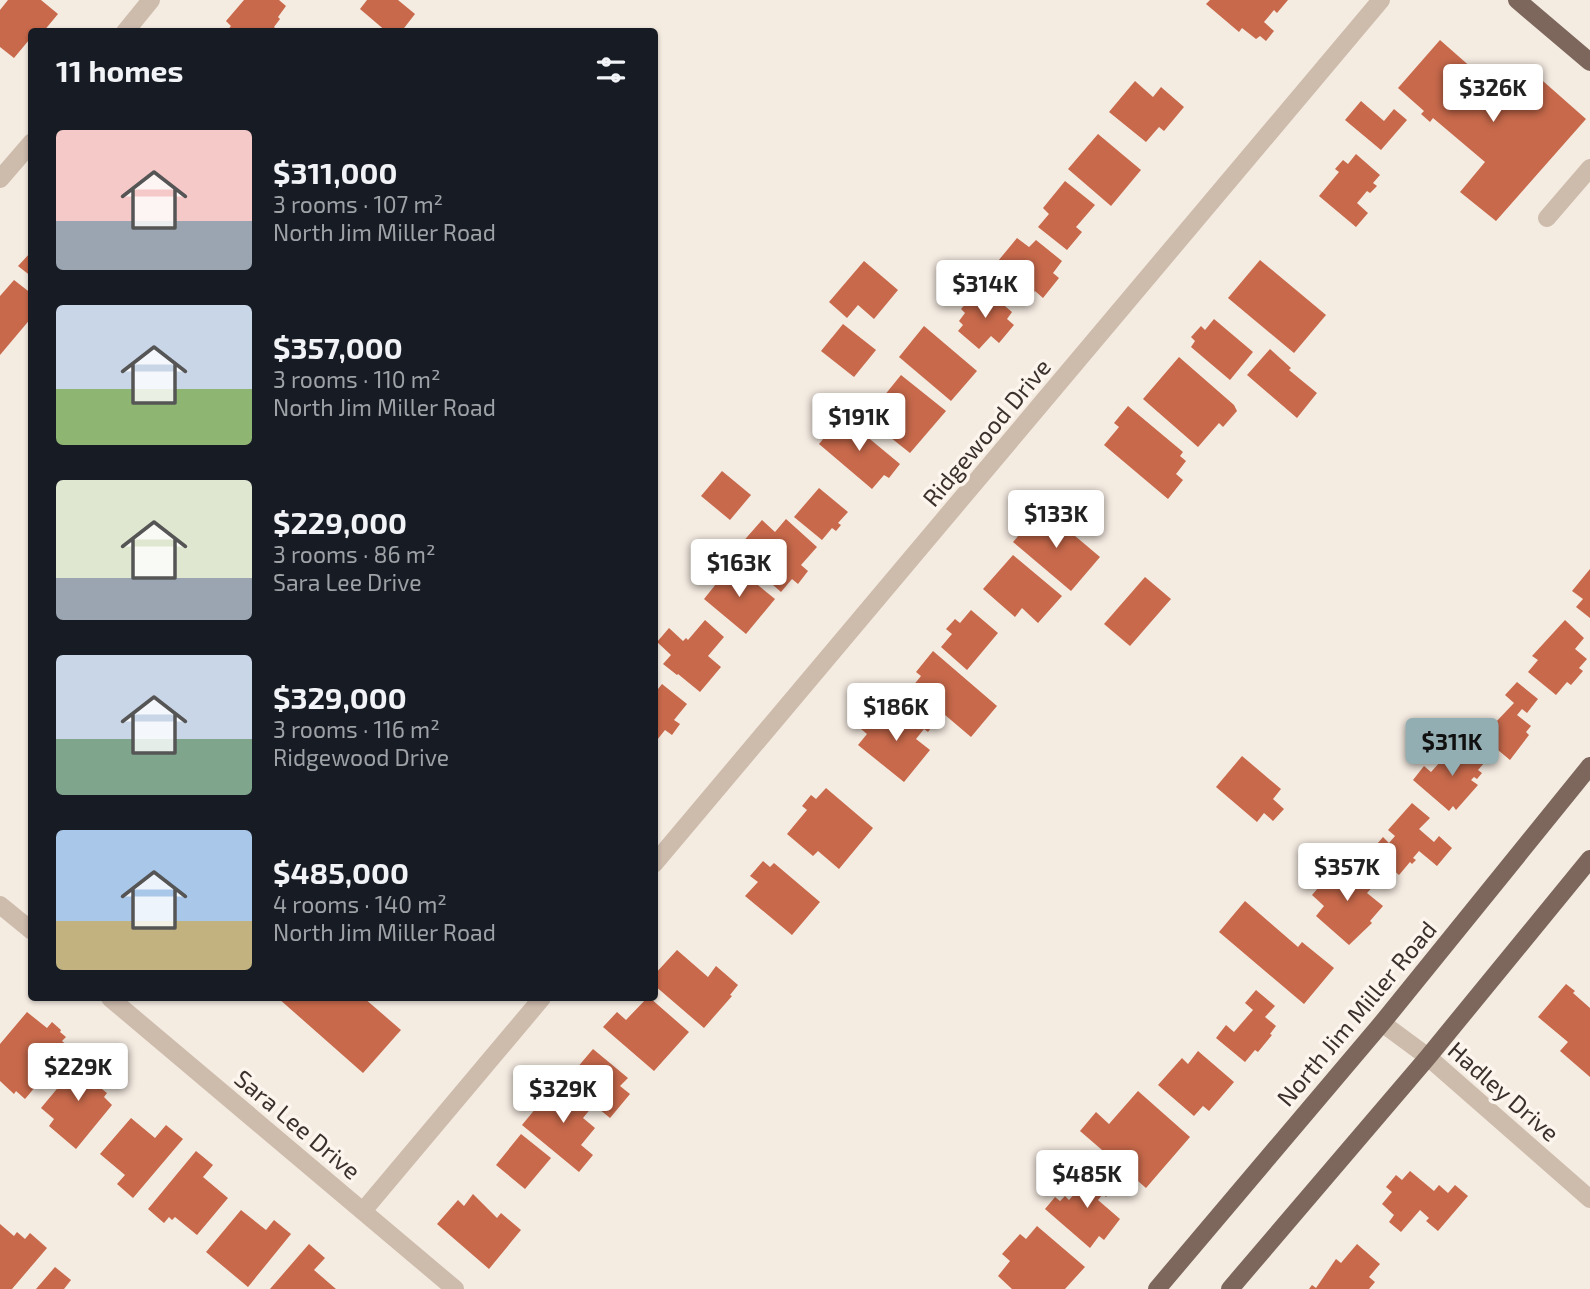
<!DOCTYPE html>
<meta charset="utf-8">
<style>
body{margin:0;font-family:"Exo 2",sans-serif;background:#242831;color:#f1f3f6;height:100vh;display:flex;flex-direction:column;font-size:26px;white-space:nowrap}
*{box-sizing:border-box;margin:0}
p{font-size:23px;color:#9ea1a6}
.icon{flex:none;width:38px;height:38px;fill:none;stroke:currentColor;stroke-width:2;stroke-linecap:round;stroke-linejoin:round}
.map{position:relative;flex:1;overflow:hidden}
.panel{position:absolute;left:28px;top:28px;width:630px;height:973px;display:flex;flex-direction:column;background:#171b24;border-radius:7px;box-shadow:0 2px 5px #0004}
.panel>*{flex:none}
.price{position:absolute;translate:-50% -60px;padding:0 16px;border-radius:7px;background:#fff;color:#222;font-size:23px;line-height:46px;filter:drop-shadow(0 2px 4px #0008)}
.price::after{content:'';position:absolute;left:50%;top:42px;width:21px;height:16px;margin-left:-10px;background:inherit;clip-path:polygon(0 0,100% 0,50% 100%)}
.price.on{background:#92aeb2;color:#111}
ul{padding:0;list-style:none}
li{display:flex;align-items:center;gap:21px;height:175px;padding:0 28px}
li span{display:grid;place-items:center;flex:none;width:196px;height:140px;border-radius:7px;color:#555}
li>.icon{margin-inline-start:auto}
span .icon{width:84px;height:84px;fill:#fffc;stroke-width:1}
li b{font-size:30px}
h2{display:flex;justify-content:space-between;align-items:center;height:84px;padding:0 28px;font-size:30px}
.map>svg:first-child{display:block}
</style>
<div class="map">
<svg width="1590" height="1289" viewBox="0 0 1590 1289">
<rect width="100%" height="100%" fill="#f4ebe1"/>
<!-- building -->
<g fill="#c8694b">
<polygon points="8,0 41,0 58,14 43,32 32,32 32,42 29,40 14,58 0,47 0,10"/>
<polygon points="244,0 279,0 286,6 278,17 280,19 274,27 279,32 226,32 231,26 226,21"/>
<polygon points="367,0 398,0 415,14 401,32 387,32 360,9"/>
<polygon points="1210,0 1288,0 1277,13 1274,10 1264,22 1274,31 1266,41 1260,36 1256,39 1242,28 1239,32 1206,4"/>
<polygon points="1440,40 1498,91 1506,82 1519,93 1535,74 1586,119 1496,221 1460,192 1485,162 1433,118 1430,122 1421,114 1424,111 1398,88"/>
<polygon points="1135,81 1153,97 1161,87 1184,107 1164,131 1159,127 1146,142 1109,112"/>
<polygon points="1361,101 1384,121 1394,109 1407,120 1381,150 1345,120"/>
<polygon points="1098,134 1141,170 1111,206 1068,169"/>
<polygon points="1356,154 1380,175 1373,183 1377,186 1370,193 1367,191 1357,203 1368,213 1356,227 1319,196 1339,172 1335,169 1343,160 1348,164"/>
<polygon points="1065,181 1095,205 1076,227 1082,232 1067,250 1038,227 1049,214 1043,208"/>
<polygon points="1017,238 1029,247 1036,240 1062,261 1053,273 1059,278 1043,298 1035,291 1025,302 989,272"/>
<polygon points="32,251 32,277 18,266"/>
<polygon points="1260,260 1326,315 1294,353 1228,298"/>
<polygon points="864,261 898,290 874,319 858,305 847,318 829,302"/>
<polygon points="14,280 32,294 32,317 0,355 0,296"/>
<polygon points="986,290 1012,312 1007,319 1014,325 999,343 991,336 979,349 958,331 963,325 959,321 965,313 961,309 968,301 973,305"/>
<polygon points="1214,319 1253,352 1230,380 1191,347 1195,341 1191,337 1201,326 1205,330"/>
<polygon points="843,324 876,350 854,377 821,351"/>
<polygon points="924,326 977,371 951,401 899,357"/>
<polygon points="1270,349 1291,368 1289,370 1317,393 1297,418 1247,375"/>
<polygon points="1179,357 1234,405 1237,411 1223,427 1219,423 1198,447 1143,399"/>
<polygon points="901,375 946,411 910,453 866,418"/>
<polygon points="1128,406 1183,452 1180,456 1186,461 1176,474 1183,480 1168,499 1104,445 1119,427 1114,423"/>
<polygon points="842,416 900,464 889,478 884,475 872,489 819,444"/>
<polygon points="722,471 751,495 730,520 701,496"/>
<polygon points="819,488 848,512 838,523 841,525 836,531 832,528 822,540 794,517"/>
<polygon points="1042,508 1100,557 1071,591 1013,542"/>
<polygon points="786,519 817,547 801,565 808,571 798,584 792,579 781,592 747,562 752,556 740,545 762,520 775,532"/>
<polygon points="1013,555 1062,596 1038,623 1022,608 1015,617 983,589"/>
<polygon points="732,564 775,599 746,634 704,599"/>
<polygon points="1590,569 1590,618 1576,607 1583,599 1572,591"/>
<polygon points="1145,577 1171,599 1130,646 1104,624"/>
<polygon points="971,610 998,633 967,670 941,647 952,634 946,629 955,619 960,623"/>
<polygon points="705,620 724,637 708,656 721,667 700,692 678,674 677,675 663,664 671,655 657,642 669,628 683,641 686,638 688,640"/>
<polygon points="1565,620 1584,638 1575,649 1587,659 1579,668 1583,671 1571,685 1567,682 1556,695 1528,672 1538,660 1532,656"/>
<polygon points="933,651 997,706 971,737 912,687 921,676 916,672"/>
<polygon points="1517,682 1538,699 1527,713 1522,709 1517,715 1531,726 1526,732 1529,735 1510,760 1475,731 1486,718 1494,724 1514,703 1505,695"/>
<polygon points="662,684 687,704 674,720 680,724 672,735 665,730 657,740 654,738 654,694"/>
<polygon points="899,708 917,723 921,719 931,728 928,732 924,729 916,739 930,750 904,782 858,745 867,734 861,729 871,717 876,722 884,711 892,718"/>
<polygon points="1463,743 1485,762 1478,770 1482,773 1477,779 1474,777 1471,780 1478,785 1456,810 1453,806 1449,811 1413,780 1424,766 1431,772 1451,750 1454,753"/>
<polygon points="1242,756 1281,789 1273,799 1284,809 1273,821 1264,813 1257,822 1216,787"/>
<polygon points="826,788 873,828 839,869 818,851 813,856 787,834 807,810 802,806 811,795 816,799"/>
<polygon points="1412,803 1430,818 1419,829 1434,842 1439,836 1452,848 1437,866 1419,851 1413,858 1416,860 1412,864 1410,862 1399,875 1371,851 1383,837 1389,843 1395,836 1388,830"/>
<polygon points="763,861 770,867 774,863 820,902 792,935 745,896 758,882 750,876"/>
<polygon points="1355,865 1376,883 1367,893 1383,906 1370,921 1372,923 1349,945 1316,916 1324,906 1312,895 1336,867 1346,875"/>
<polygon points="1245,901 1298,947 1302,942 1334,968 1304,1004 1219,932"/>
<polygon points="677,950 708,977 716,966 738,985 730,995 732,996 704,1028 654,985 654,975"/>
<polygon points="1566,984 1575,991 1573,993 1590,1008 1590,1077 1560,1051 1568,1042 1538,1017"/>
<polygon points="1256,990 1275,1006 1265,1017 1276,1026 1270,1034 1272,1035 1258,1052 1255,1050 1245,1062 1216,1038 1226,1025 1234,1032 1253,1010 1245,1003"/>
<polygon points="278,998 364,998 401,1030 363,1073"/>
<polygon points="647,998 650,998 689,1032 654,1071 603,1027 617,1012 626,1020"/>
<polygon points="27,1012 47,1028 52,1022 61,1030 60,1032 66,1037 62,1041 69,1047 25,1099 16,1091 14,1094 0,1081 0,1044"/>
<polygon points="593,1049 628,1078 620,1086 630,1094 610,1118 571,1086 581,1073 576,1069"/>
<polygon points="1198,1051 1234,1082 1209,1111 1203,1106 1194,1116 1158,1085 1182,1058 1188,1064"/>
<polygon points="86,1054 102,1068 92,1081 107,1093 104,1097 112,1105 76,1149 49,1126 54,1119 41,1108"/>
<polygon points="560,1079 592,1107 583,1118 595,1128 581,1145 593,1155 579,1172 522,1125"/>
<polygon points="1138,1091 1190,1137 1146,1188 1080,1131 1096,1112 1109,1124"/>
<polygon points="131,1118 155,1138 166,1125 183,1139 133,1198 117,1184 125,1175 100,1154"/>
<polygon points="521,1134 551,1158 525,1189 496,1165"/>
<polygon points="196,1151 213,1165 203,1177 228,1198 197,1235 175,1217 172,1220 169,1217 164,1223 148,1209"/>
<polygon points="1096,1169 1115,1186 1106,1197 1103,1194 1098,1200 1120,1219 1104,1240 1099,1236 1090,1248 1045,1209 1055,1197 1060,1201 1065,1196 1069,1200"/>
<polygon points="1410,1171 1434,1191 1439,1185 1448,1193 1455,1185 1468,1196 1438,1231 1426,1221 1429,1218 1420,1210 1401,1232 1389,1222 1394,1215 1382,1204 1392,1192 1386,1187 1396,1175 1402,1180"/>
<polygon points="473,1194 497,1218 501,1213 521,1230 489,1269 437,1224 458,1200 464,1206"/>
<polygon points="241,1210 266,1230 274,1220 291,1234 248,1287 206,1252"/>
<polygon points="0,1224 14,1236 17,1232 25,1239 30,1233 47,1248 12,1289 0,1289"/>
<polygon points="1037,1226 1085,1267 1065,1289 1012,1289 998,1276 1010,1261 1002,1254 1020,1234 1026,1239"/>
<polygon points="309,1244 325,1258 314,1270 336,1289 270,1289"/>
<polygon points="1357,1244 1380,1264 1369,1277 1375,1282 1369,1289 1309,1289 1312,1285 1316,1288 1336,1259 1341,1263"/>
<polygon points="55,1267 71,1280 64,1289 36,1289"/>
</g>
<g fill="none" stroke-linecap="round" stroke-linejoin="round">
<!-- minor -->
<g stroke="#cdbbac" stroke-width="18">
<polyline points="125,32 151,0"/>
<polyline points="0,179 32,142"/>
<polyline points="1547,218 1590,168"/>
<polyline points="654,864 1381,0"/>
<polyline points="0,905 32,931"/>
<polyline points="110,998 455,1289"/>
<polyline points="1382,1023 1428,1057 1590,1199"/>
<polyline points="363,1211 542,998"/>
</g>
<!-- major -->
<g stroke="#7d675c" stroke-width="18">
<polyline points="1517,0 1590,62"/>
<polyline points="1157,1289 1382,1023 1590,766"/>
<polyline points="1230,1289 1428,1057 1590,859"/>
</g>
</g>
<g text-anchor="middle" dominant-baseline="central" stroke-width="7" stroke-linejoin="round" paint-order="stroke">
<!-- street labels -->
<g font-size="24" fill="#3b302b" stroke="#fbf5ee">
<text transform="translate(986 432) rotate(-50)">Ridgewood Drive</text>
<text transform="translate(1356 1013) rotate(-50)">North Jim Miller Road</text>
<text transform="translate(1504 1091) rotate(41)">Hadley Drive</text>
<text transform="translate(298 1124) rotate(40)">Sara Lee Drive</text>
</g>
</g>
</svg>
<b class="price" style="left:1493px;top:124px">$326K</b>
<b class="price" style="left:985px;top:320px">$314K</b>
<b class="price" style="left:859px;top:453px">$191K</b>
<b class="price" style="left:1056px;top:550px">$133K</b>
<b class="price" style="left:739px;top:599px">$163K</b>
<b class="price" style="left:896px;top:743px">$186K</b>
<b class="price on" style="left:1452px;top:778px">$311K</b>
<b class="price" style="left:1347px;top:903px">$357K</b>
<b class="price" style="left:78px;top:1103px">$229K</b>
<b class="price" style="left:563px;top:1125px">$329K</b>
<b class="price" style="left:1087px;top:1210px">$485K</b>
<section class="panel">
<h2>11 homes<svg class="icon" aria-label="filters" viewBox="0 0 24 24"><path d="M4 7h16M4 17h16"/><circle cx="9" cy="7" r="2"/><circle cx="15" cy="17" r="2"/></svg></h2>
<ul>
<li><span style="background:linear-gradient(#f6c9c9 65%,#9aa5b1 0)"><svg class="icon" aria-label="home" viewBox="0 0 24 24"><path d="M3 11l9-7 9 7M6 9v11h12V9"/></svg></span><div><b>$311,000</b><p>3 rooms · 107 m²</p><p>North Jim Miller Road</p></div></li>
<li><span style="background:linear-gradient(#c9d6e8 60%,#8fb573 0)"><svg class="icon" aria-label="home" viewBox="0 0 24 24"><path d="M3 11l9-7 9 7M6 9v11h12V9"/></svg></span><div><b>$357,000</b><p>3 rooms · 110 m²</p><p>North Jim Miller Road</p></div></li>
<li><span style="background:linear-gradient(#dfe7d0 70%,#9aa5b1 0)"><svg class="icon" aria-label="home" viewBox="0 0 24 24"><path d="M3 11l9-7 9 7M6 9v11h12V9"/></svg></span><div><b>$229,000</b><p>3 rooms · 86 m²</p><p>Sara Lee Drive</p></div></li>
<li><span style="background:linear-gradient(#c9d6e8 60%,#7fa58c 0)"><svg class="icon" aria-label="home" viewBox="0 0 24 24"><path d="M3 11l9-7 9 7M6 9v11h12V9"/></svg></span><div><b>$329,000</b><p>3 rooms · 116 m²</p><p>Ridgewood Drive</p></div></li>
<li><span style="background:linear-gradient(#a9c7e8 65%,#c2b280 0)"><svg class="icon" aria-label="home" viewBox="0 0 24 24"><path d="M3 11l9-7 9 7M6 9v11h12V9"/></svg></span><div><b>$485,000</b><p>4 rooms · 140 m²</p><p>North Jim Miller Road</p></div></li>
</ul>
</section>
</div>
